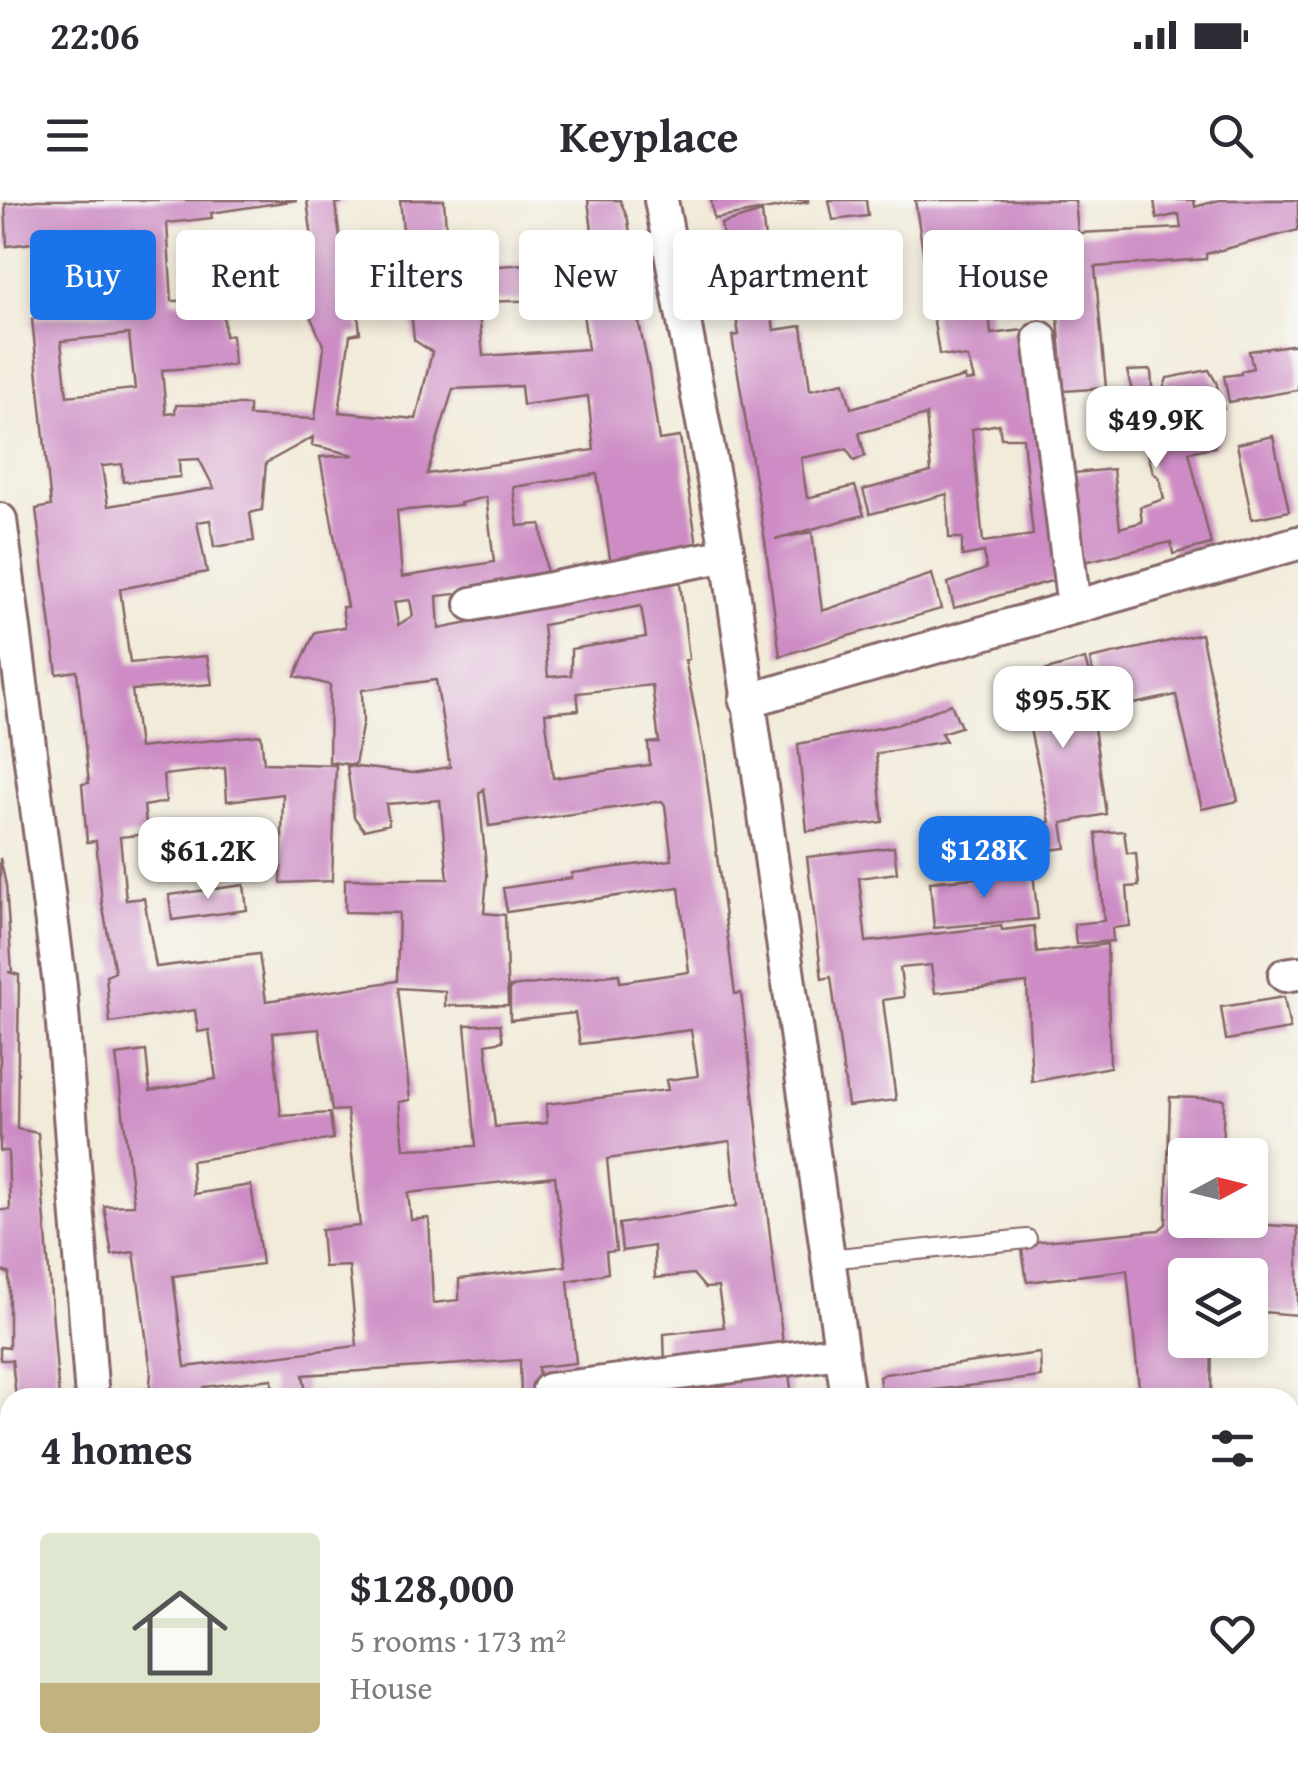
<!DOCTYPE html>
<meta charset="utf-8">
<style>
body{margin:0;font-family:"Gentium Book Plus",serif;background:#f7f7f7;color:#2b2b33;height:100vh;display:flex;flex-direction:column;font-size:38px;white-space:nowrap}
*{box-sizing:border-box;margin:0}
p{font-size:32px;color:#7c7c81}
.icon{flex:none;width:55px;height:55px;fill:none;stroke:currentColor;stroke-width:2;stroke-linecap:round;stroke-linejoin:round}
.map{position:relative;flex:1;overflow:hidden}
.sheet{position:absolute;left:0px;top:1188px;width:1300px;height:392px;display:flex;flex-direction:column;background:#fff;border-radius:30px 30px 0 0;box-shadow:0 5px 15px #0003}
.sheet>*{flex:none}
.banner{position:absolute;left:30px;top:30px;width:1240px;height:90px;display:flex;gap:20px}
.needle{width:65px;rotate:83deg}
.buttons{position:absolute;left:1168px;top:938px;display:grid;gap:20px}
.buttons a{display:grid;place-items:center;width:100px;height:100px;border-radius:10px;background:#fff;box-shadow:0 5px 15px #0003;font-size:50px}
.price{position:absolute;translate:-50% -85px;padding:0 22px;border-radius:20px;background:#fff;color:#222;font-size:32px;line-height:65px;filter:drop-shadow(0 2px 5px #0008)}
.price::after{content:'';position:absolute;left:50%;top:60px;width:30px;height:22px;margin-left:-15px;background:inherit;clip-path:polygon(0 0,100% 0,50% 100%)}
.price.current{background:#1a73e8;color:#fff}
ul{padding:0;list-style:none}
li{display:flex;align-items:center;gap:30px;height:250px;padding:0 40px}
li span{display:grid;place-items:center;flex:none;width:280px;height:200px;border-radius:10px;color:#555}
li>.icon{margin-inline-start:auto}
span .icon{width:120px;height:120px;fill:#fffc;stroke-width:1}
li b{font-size:42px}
h2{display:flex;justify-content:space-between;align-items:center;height:120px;padding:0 40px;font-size:42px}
.pill{padding:0 35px;border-radius:10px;background:#fff;box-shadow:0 5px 15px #0003;font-size:35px;line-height:90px}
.pill.current{background:#1a73e8;color:#fff}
.status{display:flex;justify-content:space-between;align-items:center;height:70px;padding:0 50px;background:#fff;direction:ltr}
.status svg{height:28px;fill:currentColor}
header{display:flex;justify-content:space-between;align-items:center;height:130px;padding:0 40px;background:#fff;font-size:45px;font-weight:800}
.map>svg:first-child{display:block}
</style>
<div class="status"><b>22:06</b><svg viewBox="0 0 49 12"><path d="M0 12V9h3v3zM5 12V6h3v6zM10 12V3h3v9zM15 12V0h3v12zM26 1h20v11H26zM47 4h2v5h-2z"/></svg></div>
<header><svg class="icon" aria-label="menu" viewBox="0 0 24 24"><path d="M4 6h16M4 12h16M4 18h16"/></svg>Keyplace<svg class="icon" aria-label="search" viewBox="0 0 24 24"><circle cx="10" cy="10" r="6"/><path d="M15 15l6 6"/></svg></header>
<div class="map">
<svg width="1298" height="1579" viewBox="0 0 1298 1579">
<rect width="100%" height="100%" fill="#f6f6f2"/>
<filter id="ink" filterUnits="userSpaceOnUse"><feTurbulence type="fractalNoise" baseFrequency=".01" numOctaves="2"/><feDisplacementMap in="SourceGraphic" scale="20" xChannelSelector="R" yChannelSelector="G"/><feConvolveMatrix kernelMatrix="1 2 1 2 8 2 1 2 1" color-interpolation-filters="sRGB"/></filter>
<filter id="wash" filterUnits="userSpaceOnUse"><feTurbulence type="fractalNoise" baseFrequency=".0048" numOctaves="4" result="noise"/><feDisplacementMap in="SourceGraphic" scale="40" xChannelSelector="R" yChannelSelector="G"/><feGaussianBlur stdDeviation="2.25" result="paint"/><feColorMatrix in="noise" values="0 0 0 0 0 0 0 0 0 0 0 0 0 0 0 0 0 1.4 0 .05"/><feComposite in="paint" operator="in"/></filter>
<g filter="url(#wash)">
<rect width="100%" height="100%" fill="#f2ebd9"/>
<g id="blocks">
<!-- building -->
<g fill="#cd8cc5" fill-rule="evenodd">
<path d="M 37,0 L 297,0 L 211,13 L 212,18 L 167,23 L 172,101 L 223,100 L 225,136 L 232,135 L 234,165 L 162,170 L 166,214 L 175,213 L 176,205 L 249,205 L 249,216 L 315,219 L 324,147 L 297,86 L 295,57 L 314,55 L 307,0 L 350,0 L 335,4 L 342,50 L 351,47 L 360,133 L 350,135 L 339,212 L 416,219 L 432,152 L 414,140 L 400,0 L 444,0 L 449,70 L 550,62 L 546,33 L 592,31 L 588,0 L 620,0 L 628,20 L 633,55 L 639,55 L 641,78 L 630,80 L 649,171 L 659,240 L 680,237 L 698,351 L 611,365 L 597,274 L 513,287 L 518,326 L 541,324 L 547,378 L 524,386 L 437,396 L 439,429 L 494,418 L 499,404 L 679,374 L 689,459 L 685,460 L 704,557 L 735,794 L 741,793 L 784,1152 L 665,1167 L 664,1134 L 724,1127 L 718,1087 L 705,1088 L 693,1074 L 655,1078 L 654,1046 L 622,1051 L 619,1024 L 737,1006 L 730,941 L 607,959 L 616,1051 L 606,1052 L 608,1073 L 568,1081 L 576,1163 L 538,1167 L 541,1198 L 521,1198 L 520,1160 L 303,1175 L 307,1198 L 273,1198 L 272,1179 L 204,1187 L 205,1193 L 191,1198 L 149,1198 L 151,1171 L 134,1052 L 112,1055 L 104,1006 L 134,1005 L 116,855 L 146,851 L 150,891 L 216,879 L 209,830 L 198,832 L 195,810 L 110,823 L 106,776 L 115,772 L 102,703 L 96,641 L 87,642 L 82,584 L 89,583 L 77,471 L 57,474 L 36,309 L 51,306 L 32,119 L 138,110 L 132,31 L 7,46 L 5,4 ZM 581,99 L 588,149 L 483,156 L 478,102 ZM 129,134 L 135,189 L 67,196 L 61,141 ZM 521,186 L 523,205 L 588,196 L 594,250 L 427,274 L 453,189 ZM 313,237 L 312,245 L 354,255 L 320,257 L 347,407 L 342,407 L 345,427 L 315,432 L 295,476 L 330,485 L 329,562 L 355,565 L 363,521 L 362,490 L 436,480 L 450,567 L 412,573 L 347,566 L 354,617 L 364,630 L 389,624 L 386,604 L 440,600 L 448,679 L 345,679 L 345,712 L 399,713 L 397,781 L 266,801 L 259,754 L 156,767 L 144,698 L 126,700 L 120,637 L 147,634 L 144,606 L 166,602 L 163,575 L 225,568 L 227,601 L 283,594 L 281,683 L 332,681 L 336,565 L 264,563 L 261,535 L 139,548 L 132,490 L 212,484 L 207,456 L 130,463 L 120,389 L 207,372 L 197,322 L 210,320 L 214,347 L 254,341 L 250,313 L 262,310 L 266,263 ZM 199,259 L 214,288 L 108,306 L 102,266 L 122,264 L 123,282 L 180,277 L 179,260 ZM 486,297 L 494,362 L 402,377 L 397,311 L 461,305 L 460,303 ZM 410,400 L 413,416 L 398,425 L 394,402 ZM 641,406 L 646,437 L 571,449 L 571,475 L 548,477 L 543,425 ZM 652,485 L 659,542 L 648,543 L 650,565 L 553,578 L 545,513 L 579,510 L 577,493 ZM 484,589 L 489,626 L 662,601 L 665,605 L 672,660 L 572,673 L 572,678 L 503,688 L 507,712 L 679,687 L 689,772 L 620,782 L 619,774 L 510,787 L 510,820 L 575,813 L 580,844 L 691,830 L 698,876 L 666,880 L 668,890 L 546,904 L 547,923 L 495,927 L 486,844 L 503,841 L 500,824 L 465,825 L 476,946 L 404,949 L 399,902 L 410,900 L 398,788 L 445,791 L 445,806 L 508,805 L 505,715 L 484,713 L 487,676 L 479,594 ZM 319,829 L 332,911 L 347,910 L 360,1026 L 321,1030 L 324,1067 L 349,1066 L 357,1146 L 185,1167 L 173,1076 L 262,1064 L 251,985 L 194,994 L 191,961 L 333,939 L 330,913 L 281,916 L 273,833 ZM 555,976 L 566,1066 L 459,1079 L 459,1100 L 433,1103 L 429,1018 L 411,1020 L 408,993 Z"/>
<polygon points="711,0 808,0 808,2 714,19"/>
<polygon points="829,0 866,0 868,16 833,20"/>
<path d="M 915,0 L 1075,0 L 1078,33 L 1181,28 L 1179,14 L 1157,19 L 1154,0 L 1194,0 L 1195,7 L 1219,0 L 1298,0 L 1298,30 L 1206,54 L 1206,59 L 1095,67 L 1106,188 L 1064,191 L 1051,33 L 959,38 L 967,107 L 988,98 L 991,134 L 1024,130 L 1062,378 L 954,408 L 948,383 L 986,369 L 984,352 L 962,356 L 962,338 L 949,338 L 947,294 L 870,314 L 863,290 L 931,272 L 926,215 L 859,233 L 865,256 L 854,261 L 847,249 L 801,258 L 807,298 L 855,286 L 864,315 L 775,339 L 812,332 L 822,411 L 932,374 L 941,409 L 780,456 L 765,341 L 732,136 L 739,135 L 721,24 L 762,12 L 765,39 L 761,40 L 774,130 L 802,126 L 810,190 L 844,182 L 851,208 L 965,177 L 965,181 L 974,180 L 968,158 L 939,154 ZM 999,224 L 1001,238 L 1023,238 L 1033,335 L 983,342 L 972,229 Z"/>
<polygon points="1298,144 1298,190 1229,202 1224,176 1241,174 1241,171 1253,168 1249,151"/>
<polygon points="1151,170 1152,187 1161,196 1167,178 1209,170 1216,182 1224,209 1218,213 1221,233 1214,247 1189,252 1211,344 1173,354 1171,342 1080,363 1074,273 1113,269 1120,328 1142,322 1140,307 1164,299 1159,277 1153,273 1127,171"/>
<polygon points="1273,236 1289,311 1252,319 1237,244"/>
<polygon points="1201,434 1238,601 1202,609 1176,495 1101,511 1090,459"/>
<polygon points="1085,459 1097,505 1091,506 1106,614 1062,623 1066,648 1021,653 1018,628 1050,622 1019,478"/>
<polygon points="951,504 961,527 941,533 946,541 876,554 883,622 807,631 798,544 899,524"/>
<polygon points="1124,631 1127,653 1136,653 1139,686 1127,687 1130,726 1112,728 1113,741 1076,744 1074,724 1104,721 1096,633"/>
<polygon points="894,647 897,673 859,678 866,742 1001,726 1002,730 1034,726 1037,753 1107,744 1110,867 1032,882 1027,783 935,793 931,765 900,768 904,797 883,800 896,900 848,906 831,777 822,779 807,657"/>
<polygon points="0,658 6,685 12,772 8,772 19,775 17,929 38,933 59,1198 16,1198 12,1160 0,1160 0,1147 9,1148 9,1073 0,1071 0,1010 10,1010 8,951 0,951"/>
<polygon points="1033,673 1038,719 934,728 930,682"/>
<polygon points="244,685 247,710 172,720 169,695"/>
<polygon points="1284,797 1290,829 1226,840 1221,807"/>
<polygon points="1170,897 1224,899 1222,955 1185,955 1185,1020 1298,1027 1298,1115 1250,1111 1250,1075 1185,1075 1185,1140 1212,1140 1211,1198 1140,1198 1127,1070 1027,1082 1021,1043 1159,1030 1166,1024"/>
<polygon points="1040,1153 1041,1177 934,1190 935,1198 882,1198 879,1177 885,1174"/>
<polygon points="789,1172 792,1198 674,1198 673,1186"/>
<polygon points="1290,1218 1298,1219 1298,1245 1290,1244"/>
<polygon points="10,1246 10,1310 0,1311 0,1247"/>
<polygon points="10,1355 10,1460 0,1461 0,1357"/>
<polygon points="1291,1438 1298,1438 1298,1481 1290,1480"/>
<polygon points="10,1538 10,1567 0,1568 0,1539"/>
<polygon points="55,1570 99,1570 100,1579 57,1579"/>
<rect x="169" y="1570" width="44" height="9"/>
<polygon points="340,1570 369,1570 370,1579 340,1579"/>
<polygon points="609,1570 654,1570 655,1579 609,1579"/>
<polygon points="784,1570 839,1570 840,1579 785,1579"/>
<polygon points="934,1570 971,1570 971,1572 935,1578"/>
<polygon points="1087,1570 1221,1570 1219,1579 1115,1579 1086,1574"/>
</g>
</g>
</g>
<g filter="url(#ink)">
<use href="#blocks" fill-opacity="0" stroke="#856668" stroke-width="2.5"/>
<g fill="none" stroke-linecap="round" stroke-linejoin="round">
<defs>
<polyline id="service" points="828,1059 1027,1039"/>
<g id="minor">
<polyline points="661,0 728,355 848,1198"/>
<polyline points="1040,138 1074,407"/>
<polyline points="0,320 60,786 92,1198"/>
<polyline points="472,404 728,355"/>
<polyline points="746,501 1298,343"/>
<polyline points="1285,775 1298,773"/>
<polyline points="549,1190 841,1152"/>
<polyline points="1290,1424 1298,1424"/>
<polyline points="123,1570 124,1579"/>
<polyline points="882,1570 884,1579"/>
</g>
</defs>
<!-- service casing -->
<use href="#service" stroke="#856668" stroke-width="22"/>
<!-- minor casing -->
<use href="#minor" stroke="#856668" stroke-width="38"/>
<!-- service -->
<use href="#service" stroke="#fff" stroke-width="18"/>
<!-- minor -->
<use href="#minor" stroke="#fff" stroke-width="32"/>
</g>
</g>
</svg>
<div class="buttons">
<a><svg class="needle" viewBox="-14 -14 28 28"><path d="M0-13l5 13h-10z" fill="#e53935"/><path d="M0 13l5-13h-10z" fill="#7c7c81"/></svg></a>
<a><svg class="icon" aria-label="layers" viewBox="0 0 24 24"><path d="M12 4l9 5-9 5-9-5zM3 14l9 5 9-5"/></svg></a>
</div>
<b class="price" style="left:1156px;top:271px">$49.9K</b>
<b class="price" style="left:1063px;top:551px">$95.5K</b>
<b class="price current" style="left:984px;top:701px">$128K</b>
<b class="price" style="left:208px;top:702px">$61.2K</b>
<div class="banner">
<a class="pill current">Buy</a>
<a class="pill">Rent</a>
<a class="pill">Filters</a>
<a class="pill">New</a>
<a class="pill">Apartment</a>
<a class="pill">House</a>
</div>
<section class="sheet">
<h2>4 homes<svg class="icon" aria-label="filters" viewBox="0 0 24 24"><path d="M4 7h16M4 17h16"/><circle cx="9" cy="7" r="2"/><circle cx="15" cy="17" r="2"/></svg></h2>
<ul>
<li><span style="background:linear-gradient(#dfe7d0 75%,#c2b280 0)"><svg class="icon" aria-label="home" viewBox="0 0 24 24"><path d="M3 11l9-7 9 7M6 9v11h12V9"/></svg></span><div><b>$128,000</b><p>5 rooms · 173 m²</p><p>House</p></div><svg class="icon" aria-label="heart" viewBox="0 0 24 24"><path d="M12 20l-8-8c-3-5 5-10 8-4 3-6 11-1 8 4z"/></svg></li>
</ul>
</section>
</div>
